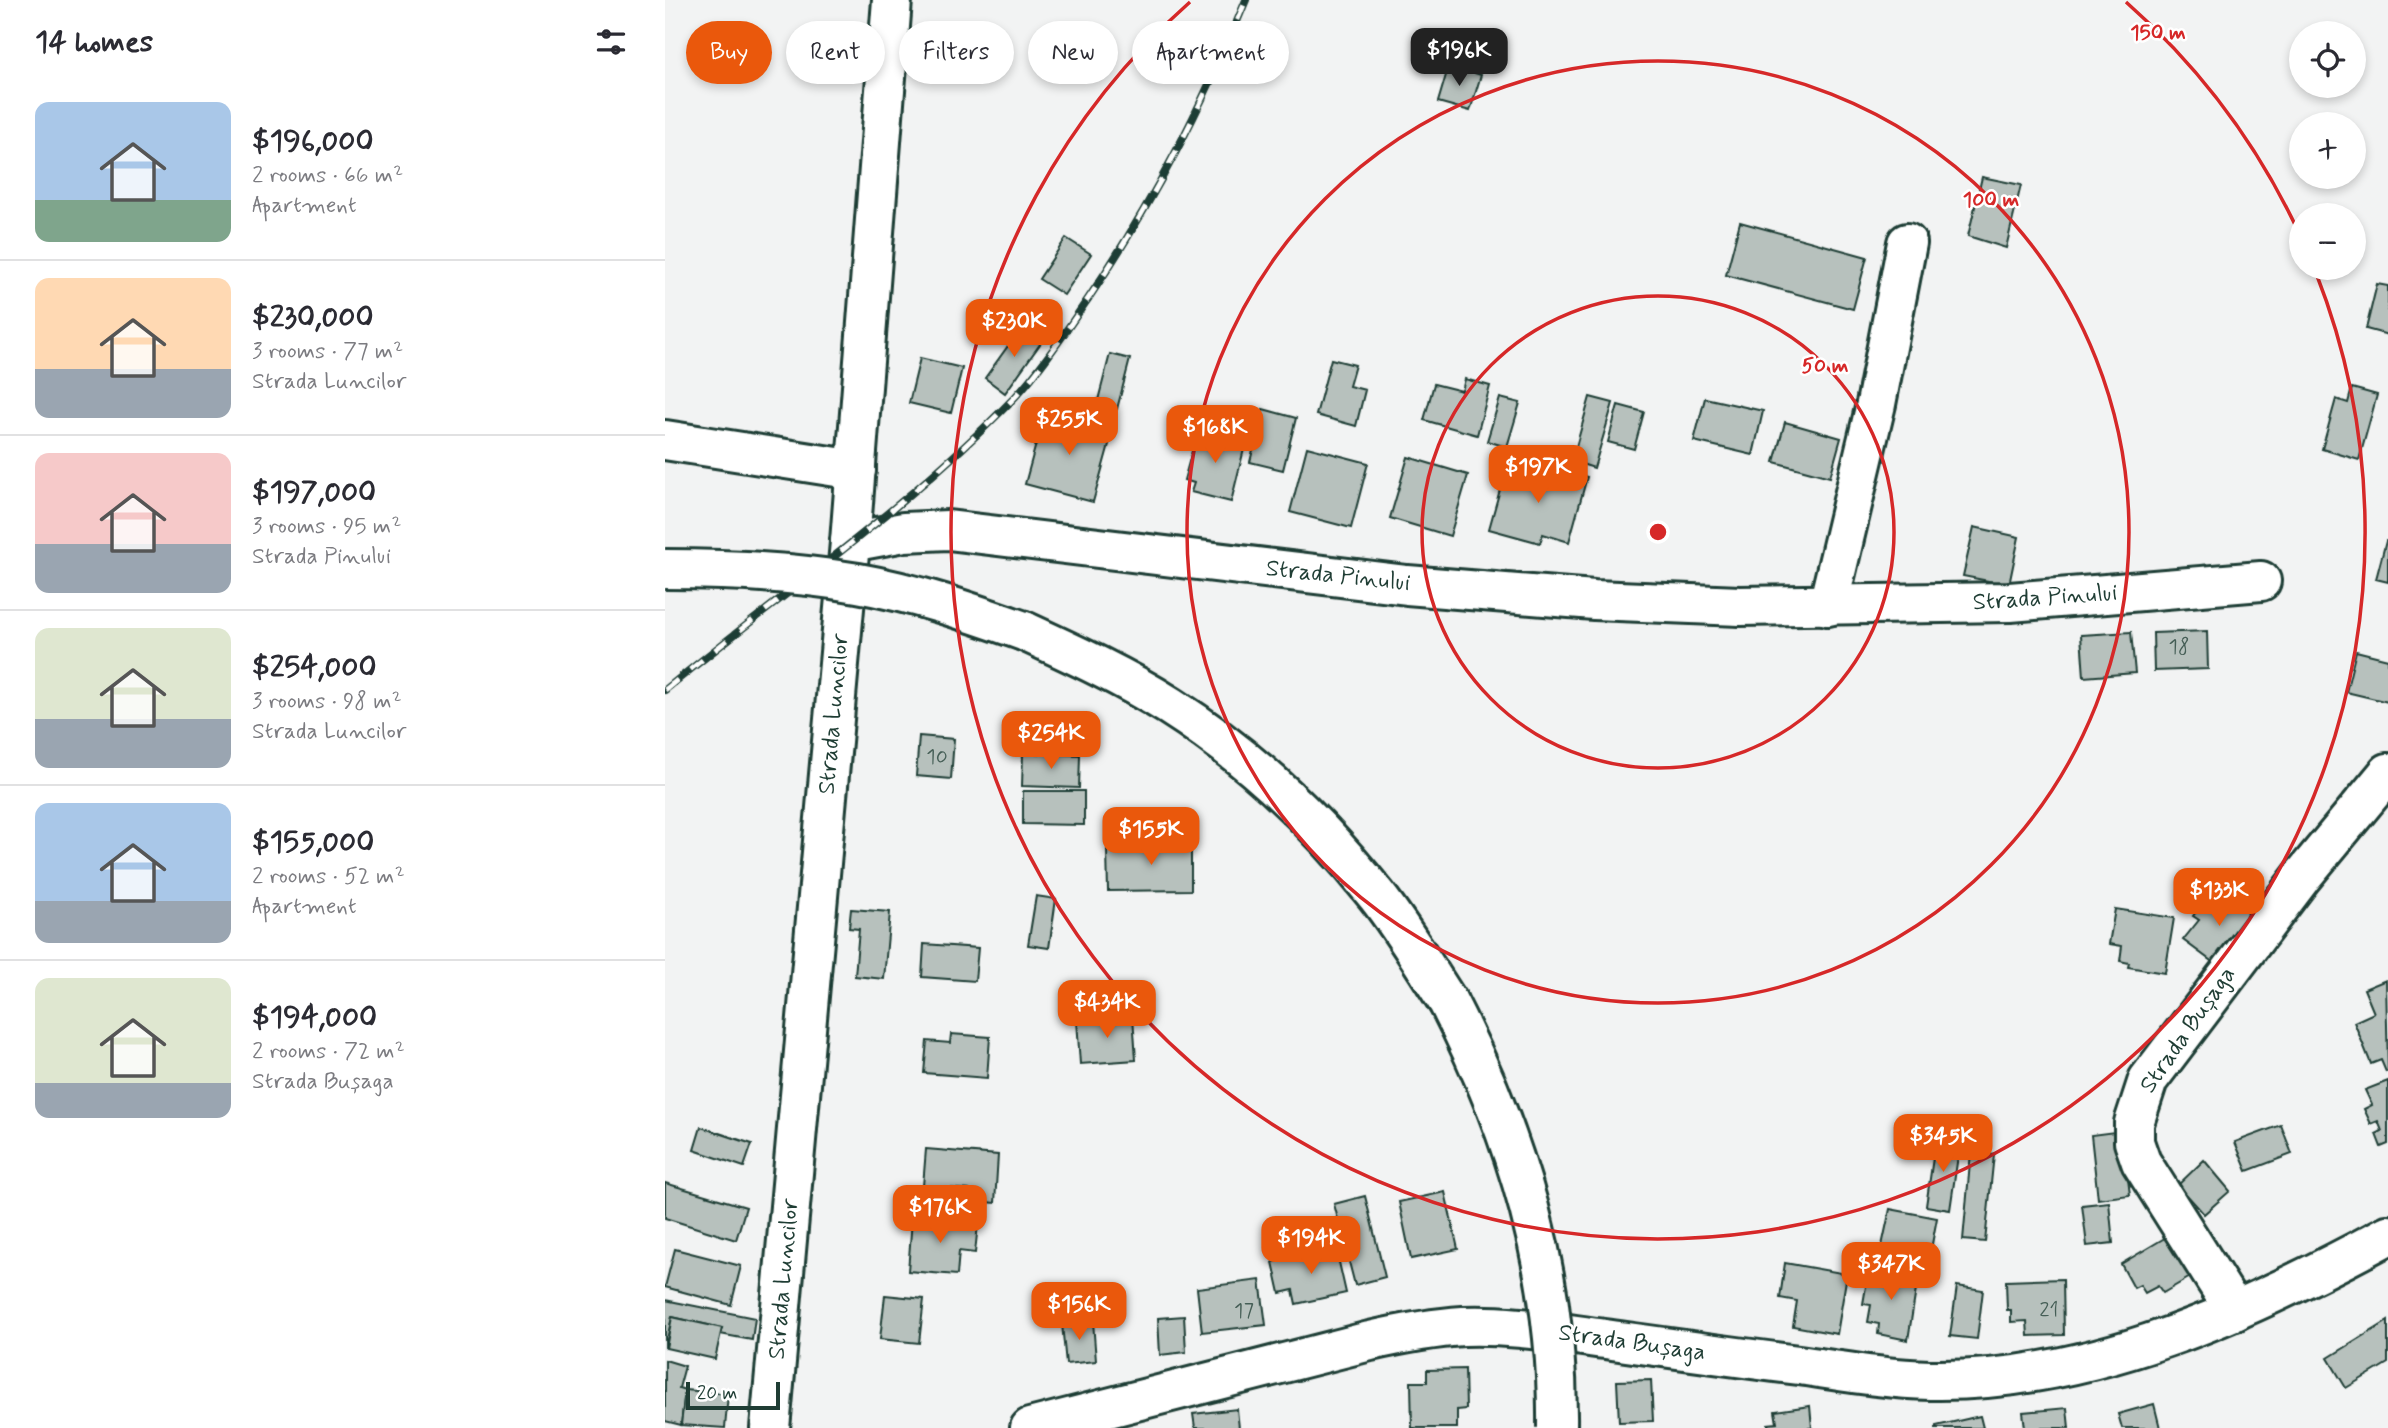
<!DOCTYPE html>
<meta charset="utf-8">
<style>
body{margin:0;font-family:Mynerve,sans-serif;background:#f7f7f7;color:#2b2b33;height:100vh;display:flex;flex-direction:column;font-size:26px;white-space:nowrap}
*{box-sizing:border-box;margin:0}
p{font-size:23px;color:#7c7c81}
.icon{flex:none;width:38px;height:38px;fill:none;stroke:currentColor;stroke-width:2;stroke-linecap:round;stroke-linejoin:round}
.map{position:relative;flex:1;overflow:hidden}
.drawer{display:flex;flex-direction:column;background:#fff;width:665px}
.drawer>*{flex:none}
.guide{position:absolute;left:21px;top:21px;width:665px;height:63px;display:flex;gap:14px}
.controls{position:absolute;left:1624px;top:21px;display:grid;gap:14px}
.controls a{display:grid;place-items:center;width:77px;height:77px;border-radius:50%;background:#fff;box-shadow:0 4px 10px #0003;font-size:35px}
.scale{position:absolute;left:21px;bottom:18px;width:94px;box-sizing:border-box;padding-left:7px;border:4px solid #1f3d34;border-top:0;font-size:19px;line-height:24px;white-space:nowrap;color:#1f3d34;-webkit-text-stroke:5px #fff;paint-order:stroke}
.price{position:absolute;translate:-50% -60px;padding:0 16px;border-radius:14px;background:#ea580c;color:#fff;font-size:23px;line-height:46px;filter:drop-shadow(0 2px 4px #0008)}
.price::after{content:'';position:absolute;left:50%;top:42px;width:21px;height:16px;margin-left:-10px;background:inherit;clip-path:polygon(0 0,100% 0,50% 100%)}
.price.selected{background:#222;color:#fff}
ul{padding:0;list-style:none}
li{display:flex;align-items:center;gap:21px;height:175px;padding:0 35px}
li+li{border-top:2px solid #e1e1e2}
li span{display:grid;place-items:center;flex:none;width:196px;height:140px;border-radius:14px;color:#555}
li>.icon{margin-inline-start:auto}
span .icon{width:84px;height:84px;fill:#fffc;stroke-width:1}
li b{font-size:30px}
h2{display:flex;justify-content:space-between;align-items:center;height:84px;padding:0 35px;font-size:30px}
.tag{padding:0 24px;border-radius:32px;background:#fff;box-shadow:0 4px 10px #0003;font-size:24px;line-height:63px}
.tag.selected{background:#ea580c;color:#fff}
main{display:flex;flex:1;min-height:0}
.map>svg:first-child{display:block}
</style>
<main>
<section class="drawer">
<h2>14 homes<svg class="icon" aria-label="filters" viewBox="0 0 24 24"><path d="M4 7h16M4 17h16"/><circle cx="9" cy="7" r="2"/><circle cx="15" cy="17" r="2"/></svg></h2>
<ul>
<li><span style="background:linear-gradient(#a9c7e8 70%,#7fa58c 0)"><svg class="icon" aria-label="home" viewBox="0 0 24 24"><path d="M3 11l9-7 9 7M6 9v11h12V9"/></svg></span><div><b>$196,000</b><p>2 rooms · 66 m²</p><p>Apartment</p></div></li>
<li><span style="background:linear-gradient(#ffd9b3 65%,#9aa5b1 0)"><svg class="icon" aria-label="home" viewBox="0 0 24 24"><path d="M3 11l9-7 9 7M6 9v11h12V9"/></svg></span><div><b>$230,000</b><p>3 rooms · 77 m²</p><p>Strada Luncilor</p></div></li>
<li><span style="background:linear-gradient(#f6c9c9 65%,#9aa5b1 0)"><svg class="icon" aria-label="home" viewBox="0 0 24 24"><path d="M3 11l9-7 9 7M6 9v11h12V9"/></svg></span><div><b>$197,000</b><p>3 rooms · 95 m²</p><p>Strada Pinului</p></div></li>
<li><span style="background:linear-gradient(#dfe7d0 65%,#9aa5b1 0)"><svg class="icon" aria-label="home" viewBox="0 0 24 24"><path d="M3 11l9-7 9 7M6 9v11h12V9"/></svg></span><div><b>$254,000</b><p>3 rooms · 98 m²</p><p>Strada Luncilor</p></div></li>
<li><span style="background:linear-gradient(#a9c7e8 70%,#9aa5b1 0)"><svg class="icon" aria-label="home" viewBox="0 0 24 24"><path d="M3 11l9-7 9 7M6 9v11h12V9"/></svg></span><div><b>$155,000</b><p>2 rooms · 52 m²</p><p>Apartment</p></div></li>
<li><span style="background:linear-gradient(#dfe7d0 75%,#9aa5b1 0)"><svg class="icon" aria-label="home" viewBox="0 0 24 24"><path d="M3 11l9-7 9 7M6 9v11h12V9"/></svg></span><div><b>$194,000</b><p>2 rooms · 72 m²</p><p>Strada Bușaga</p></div></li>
</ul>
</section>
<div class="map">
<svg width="1723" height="1428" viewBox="0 0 1723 1428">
<rect width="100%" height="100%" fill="#f2f3f3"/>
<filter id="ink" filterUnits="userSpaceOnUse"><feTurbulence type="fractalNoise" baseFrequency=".0143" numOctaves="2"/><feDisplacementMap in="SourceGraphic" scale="14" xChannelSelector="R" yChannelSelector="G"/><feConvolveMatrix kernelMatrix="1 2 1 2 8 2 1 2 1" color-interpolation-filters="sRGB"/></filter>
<g filter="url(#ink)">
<!-- building -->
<g fill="#b7c1bd" stroke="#1f3d34" stroke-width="2">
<polygon points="784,65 816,75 805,111 773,102"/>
<polygon points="1317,177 1356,185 1341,248 1303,236"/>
<polygon points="1075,222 1202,257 1188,309 1061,275"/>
<polygon points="401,238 426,254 399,295 374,279"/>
<polygon points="1712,284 1723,286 1723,335 1701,329"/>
<polygon points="358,325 378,340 340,393 320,378"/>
<polygon points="445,354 465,359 452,409 432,404"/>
<polygon points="255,358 297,368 286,413 244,403"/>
<polygon points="666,359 690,365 684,386 700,390 691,426 651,415"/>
<polygon points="800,379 825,386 812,435 759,420 769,384 797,391"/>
<polygon points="1687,388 1712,395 1694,460 1657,449 1671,399 1683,403"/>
<polygon points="925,397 948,403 929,468 907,461"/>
<polygon points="835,398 855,403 842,447 822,441"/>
<polygon points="1040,398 1098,411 1088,455 1029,441"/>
<polygon points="953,405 979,412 969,449 943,442"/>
<polygon points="598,409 631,418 618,470 585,462"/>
<polygon points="380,411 448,430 428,502 360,484"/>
<polygon points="1120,422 1176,438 1165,477 1109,462"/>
<polygon points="533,429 581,441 566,502 526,492 529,483 519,480"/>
<polygon points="642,447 703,463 686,528 625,512"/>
<polygon points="743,457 803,475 785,536 725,518"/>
<polygon points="886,467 922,477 904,542 878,534 875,543 824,529 841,468 882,479"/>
<polygon points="1309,527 1354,537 1344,585 1298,576"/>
<polygon points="1721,541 1723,541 1723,582 1711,579"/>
<polygon points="1542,631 1543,669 1489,671 1488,633"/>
<polygon points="1466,632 1470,673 1419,677 1416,635"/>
<polygon points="1691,651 1723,659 1723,702 1681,692"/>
<polygon points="254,736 289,739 286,779 251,776"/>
<polygon points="358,753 415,755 414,788 357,786"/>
<polygon points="358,791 419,791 419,825 358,824"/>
<polygon points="471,841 526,841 526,890 443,891 442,850 471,850"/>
<polygon points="1557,892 1591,917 1553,966 1518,940 1534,920 1528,916 1542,897 1549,902"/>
<polygon points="371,896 391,899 384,948 363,945"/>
<polygon points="186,909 225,912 219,979 190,976 194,929 184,928"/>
<polygon points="1450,909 1509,918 1500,973 1463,967 1464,963 1455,961 1457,946 1444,944"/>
<polygon points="259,944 313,948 310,981 257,977"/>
<polygon points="1721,980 1723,1071 1721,1072 1716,1060 1706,1064 1689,1022 1709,1013 1699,989"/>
<polygon points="468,1016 471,1060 415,1064 412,1020"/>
<polygon points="286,1034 325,1037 322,1078 259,1073 262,1041 285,1043"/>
<polygon points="1723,1081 1723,1144 1716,1147 1711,1134 1717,1131 1713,1121 1706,1124 1699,1109 1707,1105 1700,1090"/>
<polygon points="1616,1125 1627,1154 1582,1171 1570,1142"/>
<polygon points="36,1127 87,1144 79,1167 29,1150"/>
<polygon points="1457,1131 1465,1195 1433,1199 1426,1135"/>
<polygon points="1271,1137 1295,1142 1285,1210 1261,1206"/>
<polygon points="261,1149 333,1155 330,1203 303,1200 304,1190 258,1186"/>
<polygon points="1306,1152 1329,1154 1320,1242 1298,1240"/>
<polygon points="1539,1160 1565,1191 1539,1214 1513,1185"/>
<polygon points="0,1183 81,1207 71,1240 0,1218"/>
<polygon points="780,1192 793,1249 746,1259 734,1202"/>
<polygon points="700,1196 720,1277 690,1285 669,1204"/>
<polygon points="1444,1202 1448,1243 1422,1246 1417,1205"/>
<polygon points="1225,1209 1272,1218 1263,1265 1215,1255"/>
<polygon points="247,1219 313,1224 310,1253 294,1251 292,1275 243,1271"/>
<polygon points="1503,1236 1527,1276 1498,1293 1493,1286 1480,1293 1475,1285 1469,1288 1456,1264"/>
<polygon points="10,1249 76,1266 66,1305 0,1287"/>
<polygon points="671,1249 681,1293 631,1304 628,1290 615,1293 608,1262"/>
<polygon points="1120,1263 1182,1274 1172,1334 1128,1326 1132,1301 1115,1298"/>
<polygon points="1204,1269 1253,1277 1243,1340 1213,1334 1214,1324 1203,1322 1206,1305 1198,1304"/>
<polygon points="1398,1279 1399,1335 1363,1336 1362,1321 1346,1322 1346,1310 1342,1310 1341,1281"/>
<polygon points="595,1280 601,1325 537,1332 532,1288"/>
<polygon points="1292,1286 1318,1290 1312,1339 1285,1336"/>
<polygon points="220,1295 259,1299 254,1343 215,1339"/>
<polygon points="0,1300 90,1318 87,1340 55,1334 57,1328 7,1317 0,1348"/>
<polygon points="519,1316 521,1352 495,1355 493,1318"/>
<polygon points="7,1317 57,1328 50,1359 1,1348"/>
<polygon points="428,1321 431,1361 401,1364 397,1324"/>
<polygon points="1723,1321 1723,1363 1681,1388 1663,1358"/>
<polygon points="0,1360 20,1366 14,1388 20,1390 16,1425 0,1421"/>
<polygon points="800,1369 801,1409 792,1410 792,1428 747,1428 746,1382 762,1382 762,1370"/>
<polygon points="986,1380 988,1421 954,1422 952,1381"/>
<polygon points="20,1390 63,1394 60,1428 16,1425"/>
<polygon points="1489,1404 1495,1428 1457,1428 1453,1414"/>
<polygon points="1145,1406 1147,1428 1103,1428 1103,1424 1112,1423 1110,1411"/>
<polygon points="1402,1408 1404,1428 1360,1428 1358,1412"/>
<polygon points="572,1409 574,1428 530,1428 528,1414"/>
<polygon points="1315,1416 1318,1428 1271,1428 1271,1426"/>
</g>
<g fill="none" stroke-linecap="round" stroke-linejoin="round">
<defs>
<g id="street">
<polyline points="0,440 191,470"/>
<polyline points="185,542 239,532 283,530 742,585 929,600 1075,606 1345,602 1596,581"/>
<polyline points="1163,606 1211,404 1242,243"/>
<polyline points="1570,1311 1476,1162 1469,1142 1469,1123 1483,1080 1636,878 1723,773"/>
<path d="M 365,1428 L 705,1341 C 736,1334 767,1328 798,1326 C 846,1324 893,1333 940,1339 C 1005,1348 1069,1357 1134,1365 C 1177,1371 1221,1379 1265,1380 C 1427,1383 1583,1311 1723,1235"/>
</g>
<polyline id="secondary" points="105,1428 185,542 227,0"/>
<path id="highway" d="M 359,631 C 409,654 459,677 505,706 C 584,756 654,823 712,896 C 738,929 760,967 783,1002"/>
</defs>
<!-- street casing -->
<use href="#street" stroke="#1f3d34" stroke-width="44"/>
<!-- secondary casing -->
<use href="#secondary" stroke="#1f3d34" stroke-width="44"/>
<!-- highway casing -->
<use href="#highway" stroke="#1f3d34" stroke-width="44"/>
<!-- street -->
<use href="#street" stroke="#fff" stroke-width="38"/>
<!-- secondary -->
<use href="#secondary" stroke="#fff" stroke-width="38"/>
<!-- highway -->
<use href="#highway" stroke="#fff" stroke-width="38"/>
<defs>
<path id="rail" d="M 0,690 C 117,594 245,506 350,397 C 377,368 400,332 423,299 C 489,201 536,109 581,0"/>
</defs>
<!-- rail casing -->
<use href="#rail" stroke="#1f3d34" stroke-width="8"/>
<!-- rail -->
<use href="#rail" stroke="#fff" stroke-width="5" stroke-dasharray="16" stroke-linecap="butt"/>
<defs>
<g id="highway-bridge">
<path d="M 0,569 C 64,569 130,572 193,583 C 250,593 305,612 359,631"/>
<path d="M 783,1002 C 852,1136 894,1276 892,1428"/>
</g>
</defs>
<!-- highway-bridge casing -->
<use href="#highway-bridge" stroke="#1f3d34" stroke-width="44" stroke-linecap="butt"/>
<!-- highway-bridge -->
<use href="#highway-bridge" stroke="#fff" stroke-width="38"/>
</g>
</g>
<!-- distance rings -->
<g fill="none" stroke="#d62828" stroke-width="3.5">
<circle cx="993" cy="532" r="236"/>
<circle cx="993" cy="532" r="471"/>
<path d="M1461 2A707 707 0 0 1 1634 233M1651 273A707 707 0 1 1 525 2"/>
</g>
<g text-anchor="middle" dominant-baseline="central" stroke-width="5" stroke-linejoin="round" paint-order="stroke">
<!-- number labels -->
<g font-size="21" fill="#455e56">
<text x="1514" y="647">18</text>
<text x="272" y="757">10</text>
<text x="1384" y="1310">21</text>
<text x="579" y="1311">17</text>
</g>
<!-- street labels -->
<g font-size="24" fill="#1f3d34" stroke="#fff">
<text transform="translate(673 576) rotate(6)">Strada Pinului</text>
<text transform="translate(1380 598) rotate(-4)">Strada Pinului</text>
<text transform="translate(169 714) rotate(-85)">Strada Luncilor</text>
<text transform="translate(1523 1030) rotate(-55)">Strada Bușaga</text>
<text transform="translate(119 1279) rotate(-85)">Strada Luncilor</text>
<text transform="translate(967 1343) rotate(8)">Strada Bușaga</text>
</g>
</g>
<circle cx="993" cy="532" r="10" fill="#d62828" stroke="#fff" stroke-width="3.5"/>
<g font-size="21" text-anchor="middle" font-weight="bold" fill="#d62828" stroke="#fff" stroke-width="5" stroke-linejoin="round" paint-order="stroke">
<text x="1493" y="39">150 m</text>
<text x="1326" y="206">100 m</text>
<text x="1160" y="372">50 m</text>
</g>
</svg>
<div class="controls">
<a><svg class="icon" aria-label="locate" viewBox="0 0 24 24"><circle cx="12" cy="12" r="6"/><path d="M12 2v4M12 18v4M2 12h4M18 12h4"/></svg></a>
<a>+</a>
<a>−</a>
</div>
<div class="scale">20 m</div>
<b class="price selected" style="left:794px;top:88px">$196K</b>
<b class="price" style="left:349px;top:359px">$230K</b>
<b class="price" style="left:404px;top:457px">$255K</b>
<b class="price" style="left:550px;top:465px">$168K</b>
<b class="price" style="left:873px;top:505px">$197K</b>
<b class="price" style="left:386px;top:771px">$254K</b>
<b class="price" style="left:486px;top:867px">$155K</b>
<b class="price" style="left:1554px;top:928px">$133K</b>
<b class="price" style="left:442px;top:1040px">$434K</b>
<b class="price" style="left:1278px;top:1174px">$345K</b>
<b class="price" style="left:275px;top:1245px">$176K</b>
<b class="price" style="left:646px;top:1276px">$194K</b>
<b class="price" style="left:1226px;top:1302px">$347K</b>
<b class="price" style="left:414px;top:1342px">$156K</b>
<div class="guide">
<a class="tag selected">Buy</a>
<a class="tag">Rent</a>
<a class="tag">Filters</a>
<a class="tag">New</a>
<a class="tag">Apartment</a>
</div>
</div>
</main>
